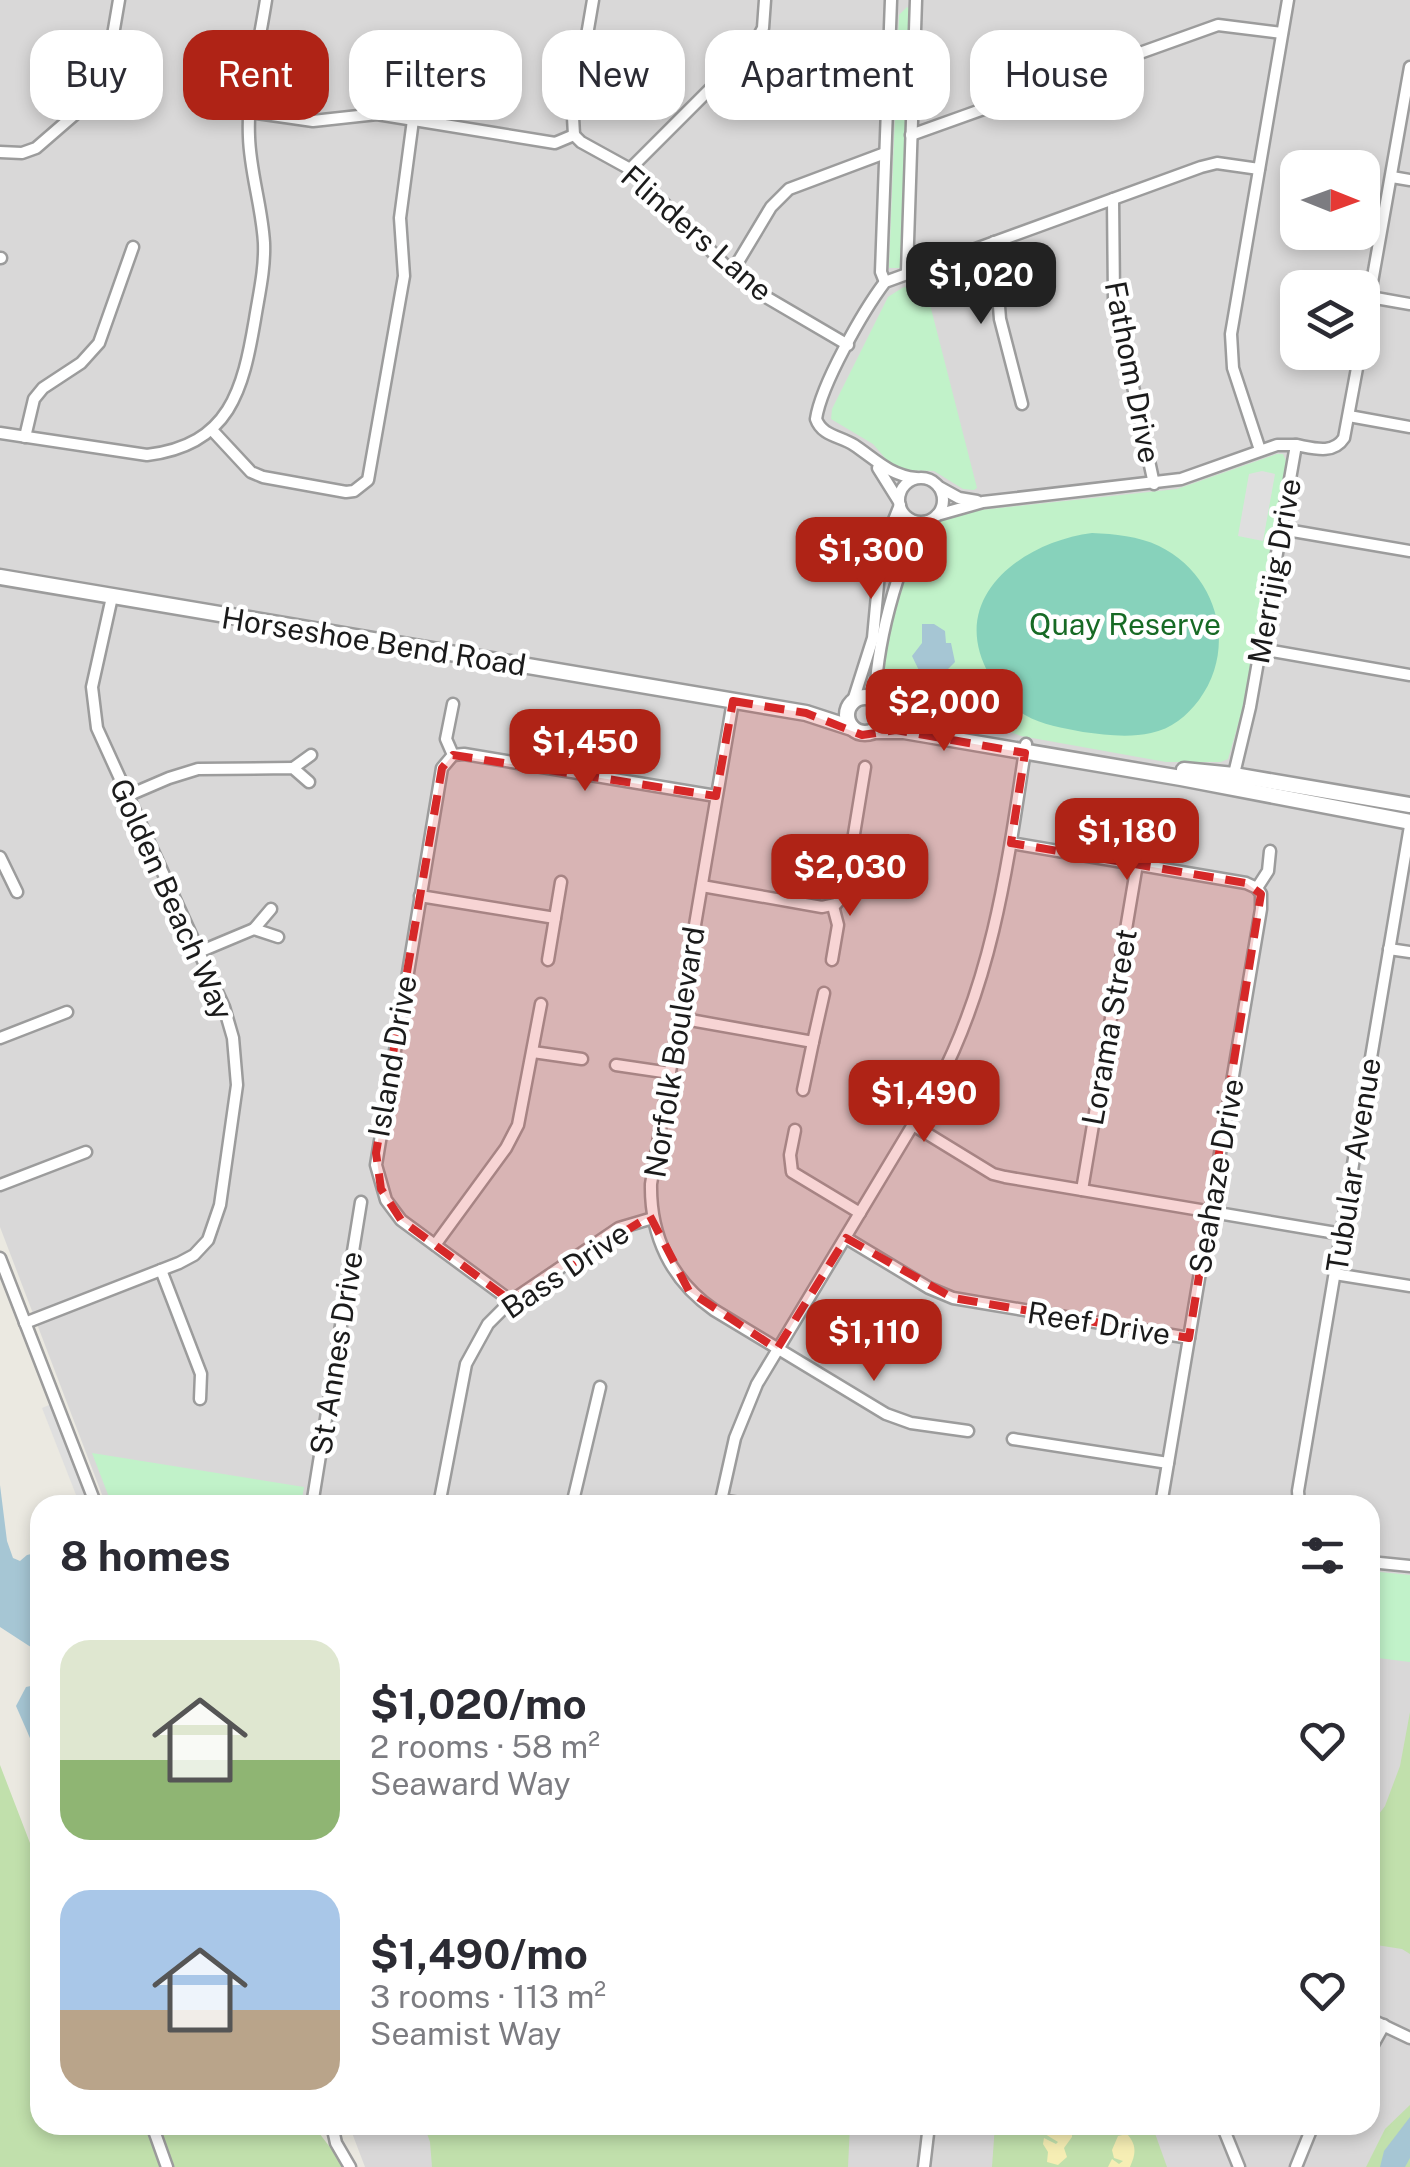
<!DOCTYPE html>
<meta charset="utf-8">
<style>
body{margin:0;font-family:"Public Sans",sans-serif;background:#f7f7f7;color:#2b2b33;height:100vh;display:flex;flex-direction:column;font-size:38px;white-space:nowrap}
*{box-sizing:border-box;margin:0}
p{font-size:32px;color:#7c7c81}
.icon{flex:none;width:55px;height:55px;fill:none;stroke:currentColor;stroke-width:2;stroke-linecap:round;stroke-linejoin:round}
.map{position:relative;flex:1;overflow:hidden}
.details{position:absolute;left:30px;top:1495px;width:1350px;height:640px;display:flex;flex-direction:column;background:#fff;border-radius:30px;box-shadow:0 5px 15px #0003}
.details>*{flex:none}
.top-card{position:absolute;left:30px;top:30px;width:1350px;height:90px;display:flex;gap:20px}
.needle{width:65px;rotate:91deg}
.tools{position:absolute;left:1280px;top:150px;display:grid;gap:20px}
.tools a{display:grid;place-items:center;width:100px;height:100px;border-radius:20px;background:#fff;box-shadow:0 5px 15px #0003;font-size:50px}
.price{position:absolute;translate:-50% -85px;padding:0 22px;border-radius:20px;background:#af2316;color:#fff;font-size:32px;line-height:65px;filter:drop-shadow(0 2px 5px #0008)}
.price::after{content:'';position:absolute;left:50%;top:60px;width:30px;height:22px;margin-left:-15px;background:inherit;clip-path:polygon(0 0,100% 0,50% 100%)}
.price.selected{background:#222;color:#fff}
ul{padding:0;list-style:none}
li{display:flex;align-items:center;gap:30px;height:250px;padding:0 30px}
li span{display:grid;place-items:center;flex:none;width:280px;height:200px;border-radius:30px;color:#555}
li>.icon{margin-inline-start:auto}
span .icon{width:120px;height:120px;fill:#fffc;stroke-width:1}
li b{font-size:42px}
h2{display:flex;justify-content:space-between;align-items:center;height:120px;padding:0 30px;font-size:42px}
.chip{padding:0 35px;border-radius:30px;background:#fff;box-shadow:0 5px 15px #0003;font-size:35px;line-height:90px}
.chip.selected{background:#af2316;color:#fff}
.map>svg:first-child{display:block}
</style>
<div class="map">
<svg width="1410" height="2167" viewBox="0 0 1410 2167">
<rect width="100%" height="100%" fill="#ebe9e1"/>
<!-- residential -->
<path fill="#d9d8d8" fill-rule="evenodd" d="M 0,0 L 1410,0 L 1410,2167 L 365,2167 L 349,2125 L 1370,2125 L 1370,1505 L 106,1505 L 0,1227 ZM 1298,168 L 1362,168 L 1362,232 L 1298,232 ZM 1298,288 L 1362,288 L 1362,352 L 1298,352 Z"/>
<!-- grass -->
<g fill="#c1e0ac">
<polygon points="1410,1712 1410,1954 1402,1949 1370,1944 1370,1826 1385,1806 1400,1766"/>
<polygon points="0,1765 40,1869 40,2125 313,2125 345,2167 0,2167"/>
<polygon points="1410,2105 1410,2167 1366,2167 1385,2129"/>
<polygon points="424,2125 850,2125 848,2167 432,2167 430,2142"/>
<polygon points="995,2125 1152,2125 1167,2167 992,2167"/>
</g>
<!-- sand -->
<g fill="#f6eeb4">
<polygon points="1042,2125 1059,2125 1055,2131 1062,2125 1072,2125 1072,2137 1064,2148 1067,2157 1058,2165 1047,2162 1048,2152 1043,2144 1044,2138 1056,2144 1058,2142 1045,2134"/>
<path d="M 1127,2134 C 1137,2145 1136,2154 1130,2167 L 1108,2167 L 1112,2159 L 1119,2164 L 1123,2161 L 1114,2158 L 1112,2150 L 1118,2136 Z"/>
</g>
<!-- park -->
<g fill="#c1f2c9">
<polygon points="907,7 912,10 902,268 889,268 899,15"/>
<polygon points="924,281 977,488 974,490 963,489 934,471 903,470 892,466 873,444 831,419 832,409 888,297 902,288"/>
<path d="M 1277,454 L 1283,454 L 1286,461 L 1245,701 L 1228,759 L 1221,762 L 1166,762 L 1021,736 C 1008,731 996,727 982,726 C 949,723 906,728 883,699 C 877,672 905,560 921,537 C 931,524 947,517 962,512 L 1177,489 Z"/>
<polygon points="92,1453 304,1487 301,1505 112,1505"/>
<polygon points="1370,1571 1410,1575 1410,1662 1370,1657"/>
</g>
<!-- pitch -->
<path fill="#87d2bb" d="M 1092,533 C 1115,534 1138,536 1159,546 C 1217,574 1238,647 1199,700 C 1187,716 1171,729 1151,733 C 1129,738 1105,735 1083,732 C 1063,728 1042,725 1025,715 C 1009,706 999,691 990,676 C 945,598 1022,542 1092,533 Z"/>
<!-- parking -->
<g fill="#dfdfdf">
<polygon points="1262,471 1275,474 1263,541 1238,536 1249,474"/>
<polygon points="56,1402 96,1505 80,1505 42,1408"/>
</g>
<!-- water -->
<g fill="#a6c6d4">
<polygon points="922,624 934,624 945,631 946,643 951,643 955,662 946,671 939,691 928,689 912,656 922,643"/>
<polygon points="0,1485 7,1541 13,1558 20,1561 27,1555 40,1552 40,1653 0,1627"/>
<polygon points="40,1684 40,1761 16,1706 26,1687"/>
<polygon points="1410,2117 1410,2158 1405,2167 1380,2167 1384,2151"/>
</g>
<g fill="none" stroke-linecap="round" stroke-linejoin="round">
<defs>
<g id="minor">
<polyline points="250,112 313,121 377,114 555,143 574,135"/>
<polyline points="574,135 581,142 630,169 732,272 761,294 848,345"/>
<polyline points="574,135 573,117 593,0"/>
<polyline points="911,135 1218,25 1282,33"/>
<polyline points="0,152 22,153 36,148 96,96 106,76 119,0"/>
<polyline points="630,169 754,45 763,28 765,0"/>
<polyline points="1392,177 1410,180"/>
<polyline points="1113,199 1114,298 1154,484"/>
<polyline points="994,242 1000,319 1022,404"/>
<polyline points="0,258 1,258"/>
<polyline points="732,272 771,207 789,189 885,153"/>
<polyline points="907,272 916,0"/>
<polyline points="885,282 881,272 891,0"/>
<polyline points="1370,297 1410,304"/>
<polyline points="1362,339 1410,67"/>
<polyline points="1349,416 1410,427"/>
<polyline points="212,430 251,472 263,477 346,492 354,491 368,480 404,276 400,218 413,120"/>
<path d="M 0,433 L 147,455 C 230,445 243,390 255,319 C 259,294 265,269 264,243 C 262,207 250,172 249,137 C 247,91 259,45 266,0"/>
<polyline points="25,437 34,399 43,388 81,363 99,343 133,247"/>
<polyline points="1260,450 1233,368 1231,334 1288,0"/>
<polyline points="878,468 898,500"/>
<path d="M 916,478 C 889,475 875,459 854,445 C 840,436 822,436 816,419 C 821,385 863,311 885,282 L 1201,167 L 1217,163 L 1259,169"/>
<circle cx="921" cy="500" r="22"/>
<polyline points="939,487 959,498 977,501"/>
<polyline points="937,515 983,502 1181,479 1277,445 1296,445"/>
<polyline points="1281,529 1410,551"/>
<polyline points="1261,649 1410,675"/>
<path d="M 733,701 L 651,1184 C 650,1236 671,1280 714,1310 L 886,1414 L 911,1423 L 968,1431"/>
<polyline points="853,701 873,638 881,552 900,505"/>
<path d="M 876,701 C 873,657 898,556 925,522"/>
<polyline points="453,704 446,739 453,755 442,768 376,1165 386,1200 401,1220 511,1301"/>
<polyline points="453,755 464,754 716,796"/>
<polyline points="293,768 311,755"/>
<path d="M 1233,778 L 1250,707 L 1296,445 C 1313,448 1333,455 1344,438 L 1360,352"/>
<polyline points="127,796 169,778 198,769 293,768 309,782"/>
<polyline points="1011,843 1246,883 1257,888"/>
<polyline points="0,857 17,892"/>
<polyline points="702,886 822,907 836,904 844,895 865,767"/>
<polyline points="420,896 555,918 561,882"/>
<polyline points="254,929 271,909"/>
<polyline points="1389,949 1410,952"/>
<polyline points="199,952 254,929 278,937"/>
<polyline points="548,960 555,918"/>
<polyline points="832,960 838,925 833,906"/>
<polyline points="679,1018 813,1042 824,993"/>
<polyline points="0,1038 67,1012"/>
<polyline points="533,1052 582,1059"/>
<polyline points="616,1065 670,1073"/>
<polyline points="803,1090 813,1042"/>
<polyline points="913,1125 993,1174 1005,1177 1342,1234"/>
<polyline points="795,1130 790,1155 792,1172 860,1213"/>
<polyline points="0,1185 86,1152"/>
<polyline points="1082,1190 1137,864"/>
<polyline points="846,1238 929,1288 953,1298 1189,1338"/>
<polyline points="435,1245 506,1148 518,1125 541,1004"/>
<polyline points="0,1258 96,1505"/>
<polyline points="161,1270 201,1374 200,1399"/>
<polyline points="1335,1274 1410,1286"/>
<polyline points="25,1323 179,1263 194,1255 208,1240 220,1205 237,1085 233,1038 224,1007 97,728 92,687 112,597"/>
<polyline points="1013,1439 1168,1463"/>
<polyline points="720,1500 752,1505"/>
<polyline points="312,1505 361,1202"/>
<polyline points="439,1505 466,1364 488,1324 511,1301 619,1228 653,1218"/>
<polyline points="572,1505 600,1387"/>
<path d="M 720,1505 L 735,1438 L 757,1384 L 938,1083 C 994,976 1008,861 1026,744"/>
<polyline points="1161,1505 1261,909 1261,894 1257,888 1268,871 1270,851"/>
<polyline points="1299,1505 1298,1491 1410,826"/>
<polyline points="1370,1562 1410,1566"/>
<polyline points="1370,2019 1410,2038"/>
<polyline points="1370,2050 1384,2025"/>
<polyline points="152,2125 167,2167"/>
<polyline points="332,2125 336,2143 350,2167"/>
<polyline points="1222,2125 1239,2167"/>
<polyline points="924,2167 929,2125"/>
<polyline points="1296,2167 1313,2125"/>
</g>
<g id="tertiary">
<polyline points="0,577 806,713 852,728"/>
<circle cx="865" cy="715" r="18"/>
<polyline points="882,710 916,726"/>
<polyline points="873,731 904,731 1181,778 1410,822"/>
<polyline points="1184,770 1234,775 1410,805"/>
</g>
</defs>
<!-- minor casing -->
<use href="#minor" stroke="#9c9c9c" stroke-width="15"/>
<!-- tertiary casing -->
<use href="#tertiary" stroke="#9c9c9c" stroke-width="19"/>
<!-- minor -->
<use href="#minor" stroke="#fff" stroke-width="10"/>
<!-- tertiary -->
<use href="#tertiary" stroke="#fff" stroke-width="14"/>
</g>
<!-- marked area -->
<path fill="#d62828" fill-opacity="0.2" stroke="#d62828" stroke-width="8" stroke-dasharray="20 12" stroke-linejoin="round" d="M 733,701 L 806,713 L 862,735 L 896,730 L 1025,753 L 1011,843 L 1246,883 L 1261,894 L 1189,1338 L 953,1298 L 846,1238 L 777,1349 L 689,1291 L 650,1216 L 511,1301 L 401,1220 L 381,1189 L 376,1153 L 442,768 L 453,755 L 716,796 Z"/>
<g text-anchor="middle" dominant-baseline="central" stroke-width="9" stroke-linejoin="round" paint-order="stroke">
<!-- street labels -->
<g font-size="30" fill="#1b1b1b" stroke="#fff">
<text transform="translate(697 233) rotate(41)">Flinders Lane</text>
<text transform="translate(1133 372) rotate(79)">Fathom Drive</text>
<text transform="translate(1274 571) rotate(-80)">Merrijig Drive</text>
<text transform="translate(374 641) rotate(9)">Horseshoe Bend Road</text>
<text transform="translate(172 899) rotate(66)">Golden Beach Way</text>
<text transform="translate(1109 1027) rotate(-80)">Lorama Street</text>
<text transform="translate(674 1052) rotate(-81)">Norfolk Boulevard</text>
<text transform="translate(392 1056) rotate(-80)">Island Drive</text>
<text transform="translate(1353 1165) rotate(-81)">Tubular Avenue</text>
<text transform="translate(1216 1176) rotate(-80)">Seahaze Drive</text>
<text transform="translate(565 1270) rotate(-34)">Bass Drive</text>
<text transform="translate(1099 1323) rotate(9)">Reef Drive</text>
<text transform="translate(336 1353) rotate(-81)">St Annes Drive</text>
</g>
<!-- park labels -->
<g font-size="30" fill="#176a25" stroke="#fff">
<text x="1125" y="624">Quay Reserve</text>
</g>
</g>
</svg>
<div class="tools">
<a><svg class="needle" viewBox="-14 -14 28 28"><path d="M0-13l5 13h-10z" fill="#e53935"/><path d="M0 13l5-13h-10z" fill="#7c7c81"/></svg></a>
<a><svg class="icon" aria-label="layers" viewBox="0 0 24 24"><path d="M12 4l9 5-9 5-9-5zM3 14l9 5 9-5"/></svg></a>
</div>
<b class="price selected" style="left:981px;top:327px">$1,020</b>
<b class="price" style="left:871px;top:602px">$1,300</b>
<b class="price" style="left:944px;top:754px">$2,000</b>
<b class="price" style="left:585px;top:794px">$1,450</b>
<b class="price" style="left:1127px;top:883px">$1,180</b>
<b class="price" style="left:850px;top:919px">$2,030</b>
<b class="price" style="left:924px;top:1145px">$1,490</b>
<b class="price" style="left:874px;top:1384px">$1,110</b>
<div class="top-card">
<a class="chip">Buy</a>
<a class="chip selected">Rent</a>
<a class="chip">Filters</a>
<a class="chip">New</a>
<a class="chip">Apartment</a>
<a class="chip">House</a>
</div>
<section class="details">
<h2>8 homes<svg class="icon" aria-label="filters" viewBox="0 0 24 24"><path d="M4 7h16M4 17h16"/><circle cx="9" cy="7" r="2"/><circle cx="15" cy="17" r="2"/></svg></h2>
<ul>
<li><span style="background:linear-gradient(#dfe7d0 60%,#8fb573 0)"><svg class="icon" aria-label="home" viewBox="0 0 24 24"><path d="M3 11l9-7 9 7M6 9v11h12V9"/></svg></span><div><b>$1,020/mo</b><p>2 rooms · 58 m²</p><p>Seaward Way</p></div><svg class="icon" aria-label="heart" viewBox="0 0 24 24"><path d="M12 20l-8-8c-3-5 5-10 8-4 3-6 11-1 8 4z"/></svg></li>
<li><span style="background:linear-gradient(#a9c7e8 60%,#b9a48a 0)"><svg class="icon" aria-label="home" viewBox="0 0 24 24"><path d="M3 11l9-7 9 7M6 9v11h12V9"/></svg></span><div><b>$1,490/mo</b><p>3 rooms · 113 m²</p><p>Seamist Way</p></div><svg class="icon" aria-label="heart" viewBox="0 0 24 24"><path d="M12 20l-8-8c-3-5 5-10 8-4 3-6 11-1 8 4z"/></svg></li>
</ul>
</section>
</div>
